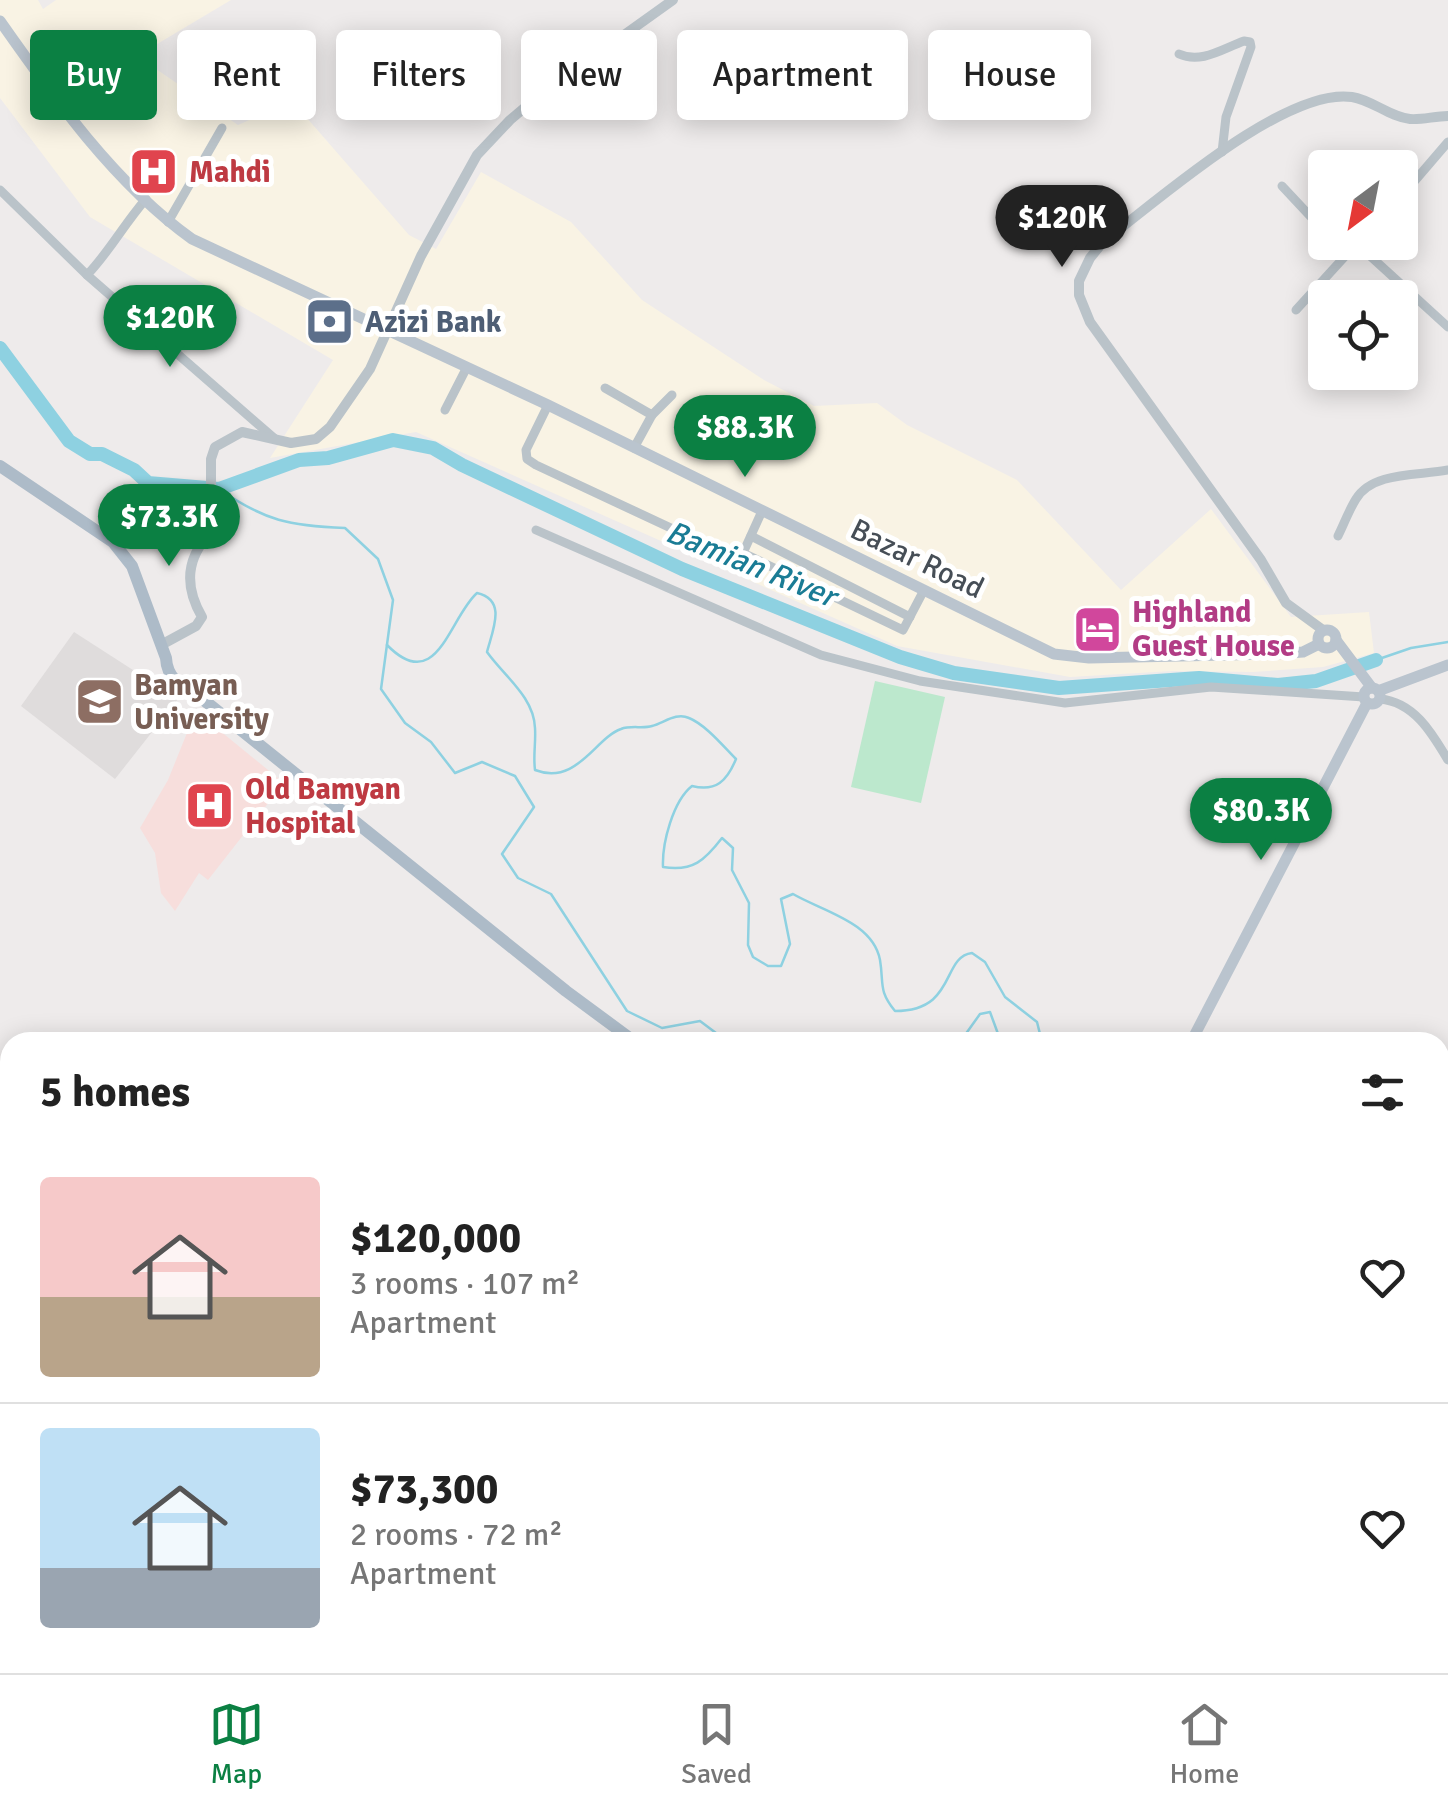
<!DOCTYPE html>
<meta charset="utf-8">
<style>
body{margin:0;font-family:Signika,sans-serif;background:#f6f6f6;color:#222;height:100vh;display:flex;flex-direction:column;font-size:38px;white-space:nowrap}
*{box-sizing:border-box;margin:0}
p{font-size:32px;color:#767676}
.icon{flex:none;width:55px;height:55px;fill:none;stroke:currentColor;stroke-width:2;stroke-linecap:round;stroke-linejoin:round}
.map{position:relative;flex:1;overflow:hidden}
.drawer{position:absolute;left:0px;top:1032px;width:1450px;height:642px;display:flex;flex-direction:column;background:#fff;border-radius:30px 30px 0 0;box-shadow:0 5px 25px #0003}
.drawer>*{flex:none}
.top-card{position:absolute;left:30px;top:30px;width:1390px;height:90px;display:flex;gap:20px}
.needle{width:65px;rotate:212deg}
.buttons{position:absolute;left:1308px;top:150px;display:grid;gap:20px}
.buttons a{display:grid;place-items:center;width:110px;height:110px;border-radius:10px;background:#fff;box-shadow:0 5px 25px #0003;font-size:50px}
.price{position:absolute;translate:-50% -85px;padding:0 22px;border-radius:35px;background:#0b8043;color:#fff;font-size:32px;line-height:65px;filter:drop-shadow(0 2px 5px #0008)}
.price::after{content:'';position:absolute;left:50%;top:60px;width:30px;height:22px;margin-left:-15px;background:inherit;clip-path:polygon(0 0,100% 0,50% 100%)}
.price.active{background:#222;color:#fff}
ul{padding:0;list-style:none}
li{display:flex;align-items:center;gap:30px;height:250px;padding:0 40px}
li+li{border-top:2px solid #e0e0e0}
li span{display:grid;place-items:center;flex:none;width:280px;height:200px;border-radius:10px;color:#555}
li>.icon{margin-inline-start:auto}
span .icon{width:120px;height:120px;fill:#fffc;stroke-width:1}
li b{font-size:42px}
h2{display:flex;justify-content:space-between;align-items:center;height:120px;padding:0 40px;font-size:42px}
.chip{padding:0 35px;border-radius:10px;background:#fff;box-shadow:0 5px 25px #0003;font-size:35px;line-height:90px}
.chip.active{background:#0b8043;color:#fff}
.tab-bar{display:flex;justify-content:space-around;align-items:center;height:140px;border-top:2px solid #e0e0e0;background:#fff;font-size:28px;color:#767676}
.tab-bar a{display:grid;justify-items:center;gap:5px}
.tab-bar .active{color:#0b8043}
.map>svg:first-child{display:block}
</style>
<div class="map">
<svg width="1448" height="1673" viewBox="0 0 1448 1673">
<defs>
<pattern id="cemetery-stones" width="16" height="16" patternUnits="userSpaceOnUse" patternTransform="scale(2.5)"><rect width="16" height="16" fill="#bce8cd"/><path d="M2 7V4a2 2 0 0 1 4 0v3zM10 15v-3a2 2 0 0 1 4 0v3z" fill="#9bbea9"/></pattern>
</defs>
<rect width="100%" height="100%" fill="#eeebeb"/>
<!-- commercial -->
<polygon fill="#f9f3e4" points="0,0 38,0 43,9 56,0 231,0 137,56 238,125 292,101 409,235 436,249 481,172 571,222 642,300 764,380 814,406 877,403 907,425 1017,480 1121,590 1211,509 1291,617 1369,612 1374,653 1323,667 1253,672 1173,671 1070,677 897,646 416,432 270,458 333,360 90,217 0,98"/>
<!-- education -->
<polygon fill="#dfdcdc" points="74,632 178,699 115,779 21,706"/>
<!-- medical -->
<polygon fill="#f7dedc" points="208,721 284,783 208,880 199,873 175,911 161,893 155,853 140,828 168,780 189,728"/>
<!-- cemetery -->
<polygon fill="url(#cemetery-stones)" points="1440,1417 1448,1423 1448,1634 1441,1637"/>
<!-- green -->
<polygon fill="#bce8cd" points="875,681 945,697 921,803 851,787"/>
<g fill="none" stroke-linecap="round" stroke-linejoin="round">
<!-- stream -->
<g stroke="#8ed1e1" stroke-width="2.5">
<path d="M 219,489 C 265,521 290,526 345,528 L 378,559 L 393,600 L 381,689 L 405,723 L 431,742 L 455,773 L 482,762 L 515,776 L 534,807 L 502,854 L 518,878 L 551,894 L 627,1011 L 662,1028 L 700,1021 L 728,1042"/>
<path d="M 387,645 C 437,696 449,618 477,593 C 507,600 493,629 487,652 C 504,676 534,697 535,728 C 536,743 533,755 535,770 C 577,786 595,738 621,729 C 631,725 643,729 652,726 C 664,723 676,712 689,718 C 706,725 723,746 736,759 C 727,781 716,792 692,786 C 673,801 662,843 663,867 C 693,872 705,860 722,838 L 733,848 L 732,870 L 749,903 L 748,945 L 753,957 L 768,966 L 781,966 L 790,944 L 781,899 L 793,894 C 822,911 873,922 880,960 C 884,984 878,990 895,1011 C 957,1011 941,957 972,953 L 985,962 L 1005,997 L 1037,1022 L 1042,1042"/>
<polyline points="1376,660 1411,648 1448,642"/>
<polyline points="818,1042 826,1038 877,1042"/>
<polyline points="960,1042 980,1014 990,1012 1001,1042"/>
<polyline points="1440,1238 1448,1235"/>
</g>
<!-- river -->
<polyline stroke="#8ed1e1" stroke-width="14" points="0,348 69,441 90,454 102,454 134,470 148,483 219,489 299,460 328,458 393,440 433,448 462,465 682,569 900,657 954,673 1059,688 1199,678 1278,685 1316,681 1376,660"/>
<!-- minor -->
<g stroke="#bac3c9" stroke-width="9">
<path d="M 1179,54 C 1201,64 1222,49 1244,41 L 1250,42 L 1251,47 L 1226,117 L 1222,152"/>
<polyline points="1282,186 1325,232"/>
<path d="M 0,190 L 87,275 C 110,251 124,224 146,199"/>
<polyline points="1400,198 1448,142"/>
<polyline points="168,222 222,128"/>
<polyline points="1334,242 1345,256"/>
<polyline points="1357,244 1448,327"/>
<polyline points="87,275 275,439"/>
<polyline points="1296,310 1358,242"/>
<polyline points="605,388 652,415 634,448"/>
<polyline points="548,405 526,450 527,459 536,465 735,558 743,553 762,511"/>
<polyline points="445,410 467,367"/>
<polyline points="652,415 672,395"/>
<polyline points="536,530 821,655 920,681 1065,703 1211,687 1364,697"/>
<polyline points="751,536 910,617"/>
<path d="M 1338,536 C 1344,524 1349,510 1356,499 C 1373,471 1420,476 1448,470"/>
<polyline points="743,553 903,630 924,590"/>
<path d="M 1380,699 C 1414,702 1432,733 1448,760"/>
</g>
<!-- tertiary -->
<g stroke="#bac3c9" stroke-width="10">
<path d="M 1323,630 L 1286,603 L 1261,560 L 1090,322 L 1079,295 L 1079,281 L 1090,258 L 1103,242 C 1156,202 1285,87 1352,97 C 1372,100 1390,117 1410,119 C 1422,120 1435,116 1448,116"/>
<path d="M 161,645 L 196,626 L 202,617 C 184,586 186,558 211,532 L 211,459 L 215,447 L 242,432 L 291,443 L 316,439 L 330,427 L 370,369 L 421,256 L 477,155 L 510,120 L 536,98 L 673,0"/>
</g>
<!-- secondary -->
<g stroke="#bac4ce" stroke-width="11">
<path d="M 0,21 C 54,98 115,184 192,239 L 548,405 L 1054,654 L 1089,658 L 1276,654 L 1303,652 L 1319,644"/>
<circle cx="1327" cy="639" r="9"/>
<polyline points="1336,640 1372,688"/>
<circle cx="1372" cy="696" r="8"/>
<polyline points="1378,691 1448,665"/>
<polyline points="1191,1042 1367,703"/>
</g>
<!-- primary -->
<g stroke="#adbbc8" stroke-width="12">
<path d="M 0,466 L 113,542 L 132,566 L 166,658 C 167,680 183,687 200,697 L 566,991 L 635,1042"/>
<polyline points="1440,1410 1448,1416"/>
</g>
</g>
<!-- icons -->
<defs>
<symbol id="hospital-square" viewBox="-11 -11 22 22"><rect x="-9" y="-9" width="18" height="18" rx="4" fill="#e0444e" stroke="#fff"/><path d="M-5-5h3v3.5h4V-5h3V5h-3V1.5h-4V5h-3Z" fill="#fff"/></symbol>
<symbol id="bank-square" viewBox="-11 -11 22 22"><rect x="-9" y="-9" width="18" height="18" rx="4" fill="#5c6f8a" stroke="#fff"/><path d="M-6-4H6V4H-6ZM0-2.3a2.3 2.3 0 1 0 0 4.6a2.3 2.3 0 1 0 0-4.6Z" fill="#fff"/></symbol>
<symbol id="hotel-square" viewBox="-11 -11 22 22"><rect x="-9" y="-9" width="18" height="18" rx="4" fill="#d1479c" stroke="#fff"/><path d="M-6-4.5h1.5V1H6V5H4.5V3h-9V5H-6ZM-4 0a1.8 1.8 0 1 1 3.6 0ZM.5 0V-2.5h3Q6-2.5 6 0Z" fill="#fff"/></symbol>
<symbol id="university-square" viewBox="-11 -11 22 22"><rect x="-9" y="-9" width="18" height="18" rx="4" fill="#8d6e63" stroke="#fff"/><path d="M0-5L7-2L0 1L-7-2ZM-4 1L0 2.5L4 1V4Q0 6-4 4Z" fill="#fff"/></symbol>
</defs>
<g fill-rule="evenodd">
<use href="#hospital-square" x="126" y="144" width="55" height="55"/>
<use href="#bank-square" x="302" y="294" width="55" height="55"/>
<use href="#hotel-square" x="1070" y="602" width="55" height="55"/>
<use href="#university-square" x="72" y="674" width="55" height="55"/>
<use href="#hospital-square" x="182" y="778" width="55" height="55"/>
</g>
<g text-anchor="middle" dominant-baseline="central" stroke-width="10" stroke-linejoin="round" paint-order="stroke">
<!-- health labels -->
<g font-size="30" font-weight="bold" fill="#be3a42" stroke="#fff" text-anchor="start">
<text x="189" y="172">Mahdi</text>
<text x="245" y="789">Old Bamyan<tspan x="245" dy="34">Hospital</tspan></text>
</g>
<!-- service labels -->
<g font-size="30" font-weight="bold" fill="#4e5e75" stroke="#fff" text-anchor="start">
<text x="365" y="322">Azizi Bank</text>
</g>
<!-- street labels -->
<g font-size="30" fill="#464e56" stroke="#fff">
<text transform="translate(917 559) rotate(26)">Bazar Road</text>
</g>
<!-- hotel labels -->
<g font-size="30" font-weight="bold" fill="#b23c85" stroke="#fff" text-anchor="start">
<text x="1132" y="612">Highland<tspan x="1132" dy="34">Guest House</tspan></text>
</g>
<!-- education labels -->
<g font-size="30" font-weight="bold" fill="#785e54" stroke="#fff" text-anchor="start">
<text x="134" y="685">Bamyan<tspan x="134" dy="34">University</tspan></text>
</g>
<!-- water labels -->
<g font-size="32" font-style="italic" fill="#1a7c95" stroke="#fff">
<text transform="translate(751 564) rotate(22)">Bamian River</text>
</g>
</g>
</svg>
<div class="buttons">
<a><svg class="needle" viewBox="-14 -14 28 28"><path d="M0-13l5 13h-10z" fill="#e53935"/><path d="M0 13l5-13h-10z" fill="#767676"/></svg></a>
<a><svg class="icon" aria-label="locate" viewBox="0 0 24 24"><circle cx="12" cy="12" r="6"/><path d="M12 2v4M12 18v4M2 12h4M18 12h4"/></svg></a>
</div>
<b class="price active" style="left:1062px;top:270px">$120K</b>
<b class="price" style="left:170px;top:370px">$120K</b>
<b class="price" style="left:745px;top:480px">$88.3K</b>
<b class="price" style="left:169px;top:569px">$73.3K</b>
<b class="price" style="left:1261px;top:863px">$80.3K</b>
<div class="top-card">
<a class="chip active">Buy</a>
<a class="chip">Rent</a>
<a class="chip">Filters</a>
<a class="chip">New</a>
<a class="chip">Apartment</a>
<a class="chip">House</a>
</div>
<section class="drawer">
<h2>5 homes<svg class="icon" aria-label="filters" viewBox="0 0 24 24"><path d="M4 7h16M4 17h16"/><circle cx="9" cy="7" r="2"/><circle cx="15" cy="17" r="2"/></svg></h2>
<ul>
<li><span style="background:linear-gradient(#f6c9c9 60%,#b9a48a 0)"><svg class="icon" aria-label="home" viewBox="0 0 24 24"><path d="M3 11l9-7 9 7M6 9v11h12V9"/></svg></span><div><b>$120,000</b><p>3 rooms · 107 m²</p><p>Apartment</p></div><svg class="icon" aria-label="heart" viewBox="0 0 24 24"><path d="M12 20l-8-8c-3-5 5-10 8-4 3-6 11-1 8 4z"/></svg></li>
<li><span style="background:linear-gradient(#bfe0f5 70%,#9aa5b1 0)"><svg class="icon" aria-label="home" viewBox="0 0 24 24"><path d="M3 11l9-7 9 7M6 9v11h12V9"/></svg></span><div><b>$73,300</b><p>2 rooms · 72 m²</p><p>Apartment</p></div><svg class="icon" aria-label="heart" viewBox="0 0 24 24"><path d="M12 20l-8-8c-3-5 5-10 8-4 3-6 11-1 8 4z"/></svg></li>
</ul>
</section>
</div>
<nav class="tab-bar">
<a class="active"><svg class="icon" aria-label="map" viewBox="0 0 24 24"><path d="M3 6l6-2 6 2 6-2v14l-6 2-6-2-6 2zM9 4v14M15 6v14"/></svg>Map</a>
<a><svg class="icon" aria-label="saved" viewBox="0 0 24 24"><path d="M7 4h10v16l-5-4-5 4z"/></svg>Saved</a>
<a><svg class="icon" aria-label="home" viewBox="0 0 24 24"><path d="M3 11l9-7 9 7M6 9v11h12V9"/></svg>Home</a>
</nav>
